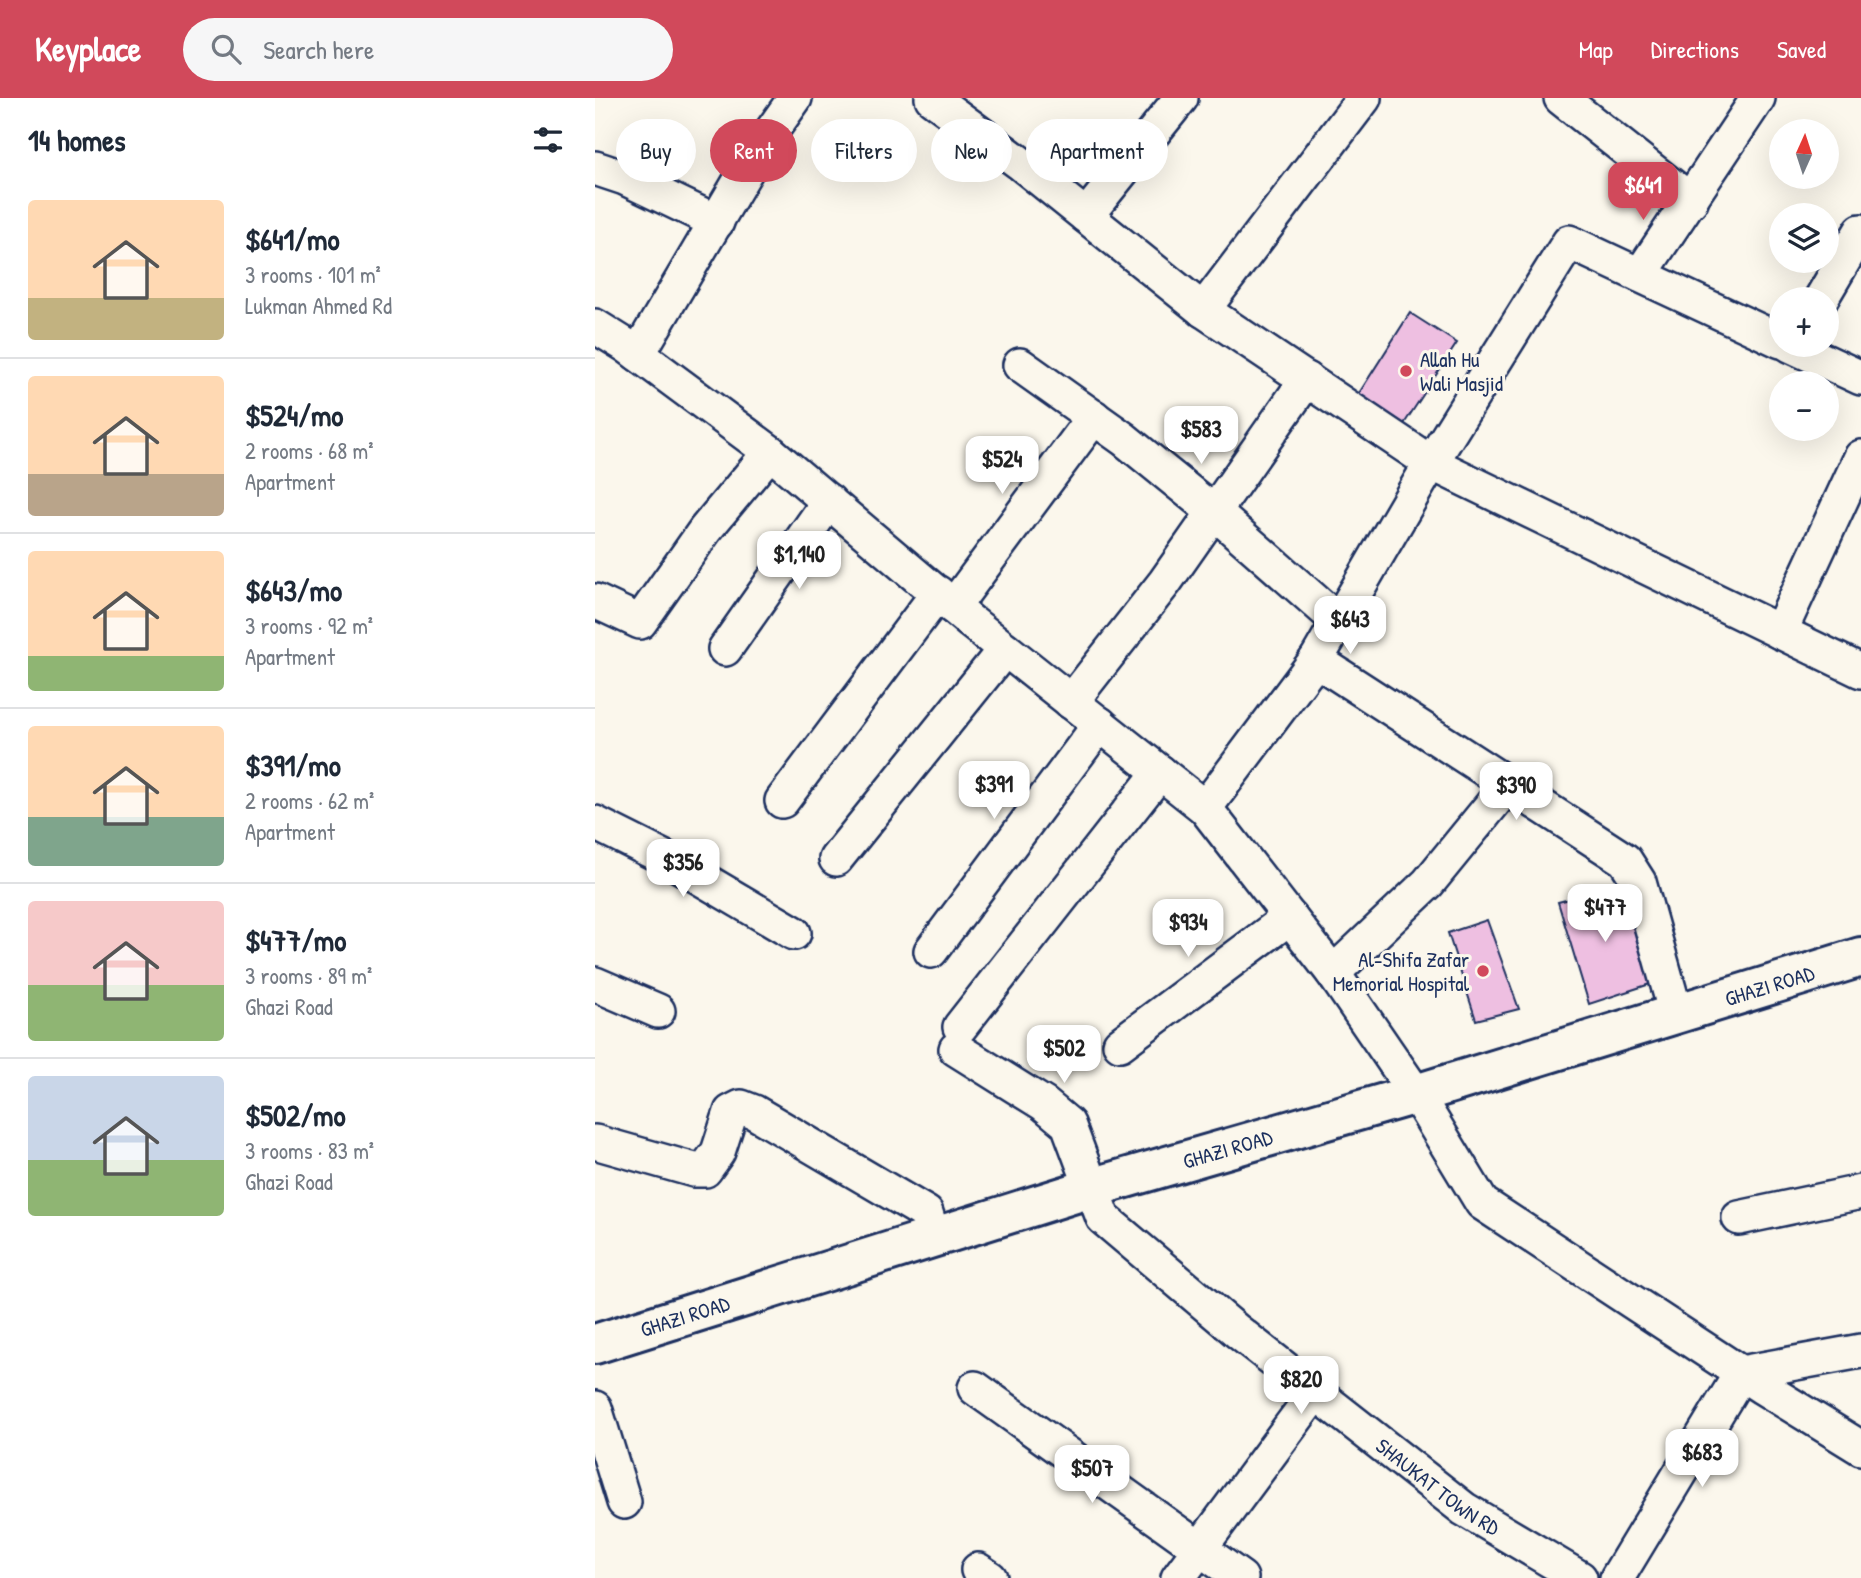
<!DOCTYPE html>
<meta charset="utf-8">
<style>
body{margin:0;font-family:"Patrick Hand",sans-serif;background:#f6f6f7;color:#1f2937;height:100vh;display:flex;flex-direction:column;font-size:26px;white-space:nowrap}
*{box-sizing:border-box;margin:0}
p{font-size:23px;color:#747a83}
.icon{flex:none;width:38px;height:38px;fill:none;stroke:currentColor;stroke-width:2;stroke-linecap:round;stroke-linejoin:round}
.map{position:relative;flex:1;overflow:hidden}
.side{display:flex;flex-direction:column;background:#fff;width:595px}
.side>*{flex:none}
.banner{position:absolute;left:21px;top:21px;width:665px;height:63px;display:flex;gap:14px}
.needle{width:46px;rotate:3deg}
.controls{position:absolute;left:1174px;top:21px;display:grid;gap:14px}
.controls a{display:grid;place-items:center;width:70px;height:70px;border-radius:50%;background:#fff;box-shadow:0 7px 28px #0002;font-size:35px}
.price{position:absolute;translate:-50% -60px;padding:0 16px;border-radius:14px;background:#fff;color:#222;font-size:23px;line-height:46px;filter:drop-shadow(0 2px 4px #0008)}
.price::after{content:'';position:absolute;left:50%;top:42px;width:21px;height:16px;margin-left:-10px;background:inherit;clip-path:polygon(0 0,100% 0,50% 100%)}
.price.selected{background:#d1495b;color:#fff}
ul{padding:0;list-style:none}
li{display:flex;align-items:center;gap:21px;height:175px;padding:0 28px}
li+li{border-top:2px solid #e0e1e3}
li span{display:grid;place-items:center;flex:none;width:196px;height:140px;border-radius:7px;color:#555}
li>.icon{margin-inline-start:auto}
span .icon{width:84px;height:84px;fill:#fffc;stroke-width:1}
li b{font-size:30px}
h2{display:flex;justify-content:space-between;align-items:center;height:84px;padding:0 28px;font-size:30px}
.tag{padding:0 24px;border-radius:32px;background:#fff;box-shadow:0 7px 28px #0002;font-size:24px;line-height:63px}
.tag.selected{background:#d1495b;color:#fff}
header{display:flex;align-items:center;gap:42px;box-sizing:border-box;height:98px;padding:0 35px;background:#d1495b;color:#fff}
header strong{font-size:33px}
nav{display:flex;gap:38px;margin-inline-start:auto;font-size:24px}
.search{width:490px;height:63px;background:#f6f6f7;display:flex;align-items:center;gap:18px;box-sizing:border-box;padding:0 24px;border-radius:38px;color:#747a83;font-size:26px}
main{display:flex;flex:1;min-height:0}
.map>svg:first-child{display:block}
</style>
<header>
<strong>Keyplace</strong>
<div class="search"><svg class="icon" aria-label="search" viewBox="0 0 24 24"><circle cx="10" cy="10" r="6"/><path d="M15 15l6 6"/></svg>Search here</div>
<nav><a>Map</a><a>Directions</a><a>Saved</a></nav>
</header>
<main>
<section class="side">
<h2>14 homes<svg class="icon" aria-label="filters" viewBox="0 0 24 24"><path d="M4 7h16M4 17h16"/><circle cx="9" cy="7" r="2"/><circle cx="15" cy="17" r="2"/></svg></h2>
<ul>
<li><span style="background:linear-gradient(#ffd9b3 70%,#c2b280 0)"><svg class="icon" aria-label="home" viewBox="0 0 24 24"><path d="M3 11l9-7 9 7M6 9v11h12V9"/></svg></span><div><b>$641/mo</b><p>3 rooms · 101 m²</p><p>Lukman Ahmed Rd</p></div></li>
<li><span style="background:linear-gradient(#ffd9b3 70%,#b9a48a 0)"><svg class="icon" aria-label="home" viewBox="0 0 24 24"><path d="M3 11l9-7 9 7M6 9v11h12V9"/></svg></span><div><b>$524/mo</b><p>2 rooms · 68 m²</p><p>Apartment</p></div></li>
<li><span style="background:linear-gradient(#ffd9b3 75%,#8fb573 0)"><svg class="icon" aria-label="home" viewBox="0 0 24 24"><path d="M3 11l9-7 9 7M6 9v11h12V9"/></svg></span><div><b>$643/mo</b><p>3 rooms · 92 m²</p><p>Apartment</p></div></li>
<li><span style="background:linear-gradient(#ffd9b3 65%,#7fa58c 0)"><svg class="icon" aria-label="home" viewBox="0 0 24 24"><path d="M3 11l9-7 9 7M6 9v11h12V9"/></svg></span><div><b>$391/mo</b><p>2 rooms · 62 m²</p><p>Apartment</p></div></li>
<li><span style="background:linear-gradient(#f6c9c9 60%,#8fb573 0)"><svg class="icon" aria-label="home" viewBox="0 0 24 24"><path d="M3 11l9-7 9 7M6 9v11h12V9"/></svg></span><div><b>$477/mo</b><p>3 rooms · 89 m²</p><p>Ghazi Road</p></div></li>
<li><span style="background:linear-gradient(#c9d6e8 60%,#8fb573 0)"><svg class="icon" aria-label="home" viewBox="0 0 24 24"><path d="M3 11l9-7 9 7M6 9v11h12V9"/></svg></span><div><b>$502/mo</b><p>3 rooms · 83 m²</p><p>Ghazi Road</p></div></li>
</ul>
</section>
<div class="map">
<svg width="1266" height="1480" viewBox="0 0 1266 1480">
<rect width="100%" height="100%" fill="#fbf7ec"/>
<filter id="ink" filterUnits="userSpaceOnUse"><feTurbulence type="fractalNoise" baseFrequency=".0143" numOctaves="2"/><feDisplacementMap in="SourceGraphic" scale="14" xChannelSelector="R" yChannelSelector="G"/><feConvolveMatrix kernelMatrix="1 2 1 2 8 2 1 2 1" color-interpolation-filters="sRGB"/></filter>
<g filter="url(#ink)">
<!-- building -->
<g fill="#eebfe1" stroke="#1b2f5e" stroke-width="2">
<polygon points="815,215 862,245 807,329 761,300"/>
<polygon points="1026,788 1058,885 994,906 963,804"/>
<polygon points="892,822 924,911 881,922 853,835"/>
</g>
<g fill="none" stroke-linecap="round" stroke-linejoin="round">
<defs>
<g id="minor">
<polyline points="337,0 425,65 608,212 836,365 1266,573"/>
<polyline points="966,0 1096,103"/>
<polyline points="0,70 30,80 122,124"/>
<polyline points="491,118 586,0"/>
<polyline points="1045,177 1163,0"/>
<polyline points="1226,201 1266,133"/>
<polyline points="608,212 769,0"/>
<polyline points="0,228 32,248 175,354 376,524 610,710 738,875 821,996 887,1105 1167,1289 1266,1350"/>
<polyline points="1195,247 1266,280"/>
<polyline points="43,256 164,51 200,0"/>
<polyline points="425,267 529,341 619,414 744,524"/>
<polyline points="0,503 45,524 110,432 175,354"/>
<polyline points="358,509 499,319"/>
<polyline points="1185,534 1266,359"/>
<polyline points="130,551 234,403"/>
<polyline points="721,562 1030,762 1044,784 1081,916"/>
<polyline points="476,604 570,484 712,281"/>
<polyline points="187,703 343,495"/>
<polyline points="610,710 721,562 836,365 974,144 1186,243"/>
<polyline points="0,725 80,765 199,835"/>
<polyline points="241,761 410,551"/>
<polyline points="336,853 505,626"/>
<polyline points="738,875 833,785 913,687"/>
<polyline points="0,886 63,913"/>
<polyline points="365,929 565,674"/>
<polyline points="525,946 695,819"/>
<path id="s1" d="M 361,951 L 449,1006 L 473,1026 L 508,1120 L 642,1233 L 869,1411 L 985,1480"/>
<polyline points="0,1044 99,1072 110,1072 123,1054 136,1014 146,1009 159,1014 331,1115 339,1140"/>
<polyline points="1144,1120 1266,1094"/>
<polyline points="380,1290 646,1480"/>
<polyline points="0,1310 29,1404"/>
<polyline points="383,1472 395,1480"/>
<polyline points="583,1480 720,1295"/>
<polyline points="1022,1480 1146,1275 1266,1253"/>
</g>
<g id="secondary">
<path id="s2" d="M 0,1246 L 496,1090 L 821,996 L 1266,859"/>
</g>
</defs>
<!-- minor casing -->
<use href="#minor" stroke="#1b2f5e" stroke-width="38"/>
<!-- secondary casing -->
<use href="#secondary" stroke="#1b2f5e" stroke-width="44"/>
<!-- minor -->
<use href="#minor" stroke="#fbf7ec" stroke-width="33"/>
<!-- secondary -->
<use href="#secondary" stroke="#fbf7ec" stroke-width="38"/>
</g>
</g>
<!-- markers -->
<g fill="#d1495b" stroke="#fbf7ec" stroke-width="2.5">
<circle cx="811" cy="273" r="7"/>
<circle cx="888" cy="873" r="7"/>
</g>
<g text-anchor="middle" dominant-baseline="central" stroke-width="6" stroke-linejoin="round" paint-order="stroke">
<!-- poi labels -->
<g font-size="21" fill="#1b2f5e" stroke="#fbf7ec" text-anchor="start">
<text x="825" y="261">Allah Hu<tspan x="825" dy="24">Wali Masjid</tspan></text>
<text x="874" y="861" text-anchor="end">Al-Shifa Zafar<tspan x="874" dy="24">Memorial Hospital</tspan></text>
</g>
<!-- street labels -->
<g font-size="21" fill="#1b2f5e" stroke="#fbf7ec">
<text stroke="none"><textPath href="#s2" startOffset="1228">GHAZI ROAD</textPath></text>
<text stroke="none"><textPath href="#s2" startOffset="662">GHAZI ROAD</textPath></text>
<text stroke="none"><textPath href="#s2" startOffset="94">GHAZI ROAD</textPath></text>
<text stroke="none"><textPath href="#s1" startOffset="665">SHAUKAT TOWN RD</textPath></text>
</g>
</g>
</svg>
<div class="controls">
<a><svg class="needle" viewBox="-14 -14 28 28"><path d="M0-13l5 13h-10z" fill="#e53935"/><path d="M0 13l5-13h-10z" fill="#747a83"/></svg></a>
<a><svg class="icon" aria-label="layers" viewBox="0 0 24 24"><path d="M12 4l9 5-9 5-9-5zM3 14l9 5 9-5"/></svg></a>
<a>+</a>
<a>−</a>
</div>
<b class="price selected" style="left:1048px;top:124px">$641</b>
<b class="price" style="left:606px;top:368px">$583</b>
<b class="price" style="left:407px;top:398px">$524</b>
<b class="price" style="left:204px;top:493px">$1,140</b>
<b class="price" style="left:755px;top:558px">$643</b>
<b class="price" style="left:399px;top:723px">$391</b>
<b class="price" style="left:921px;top:724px">$390</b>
<b class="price" style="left:88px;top:801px">$356</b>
<b class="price" style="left:1010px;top:846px">$477</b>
<b class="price" style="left:593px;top:861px">$934</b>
<b class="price" style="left:469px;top:987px">$502</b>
<b class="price" style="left:706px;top:1318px">$820</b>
<b class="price" style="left:1107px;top:1391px">$683</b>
<b class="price" style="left:497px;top:1407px">$507</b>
<div class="banner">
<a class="tag">Buy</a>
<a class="tag selected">Rent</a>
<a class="tag">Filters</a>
<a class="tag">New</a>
<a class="tag">Apartment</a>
</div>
</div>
</main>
